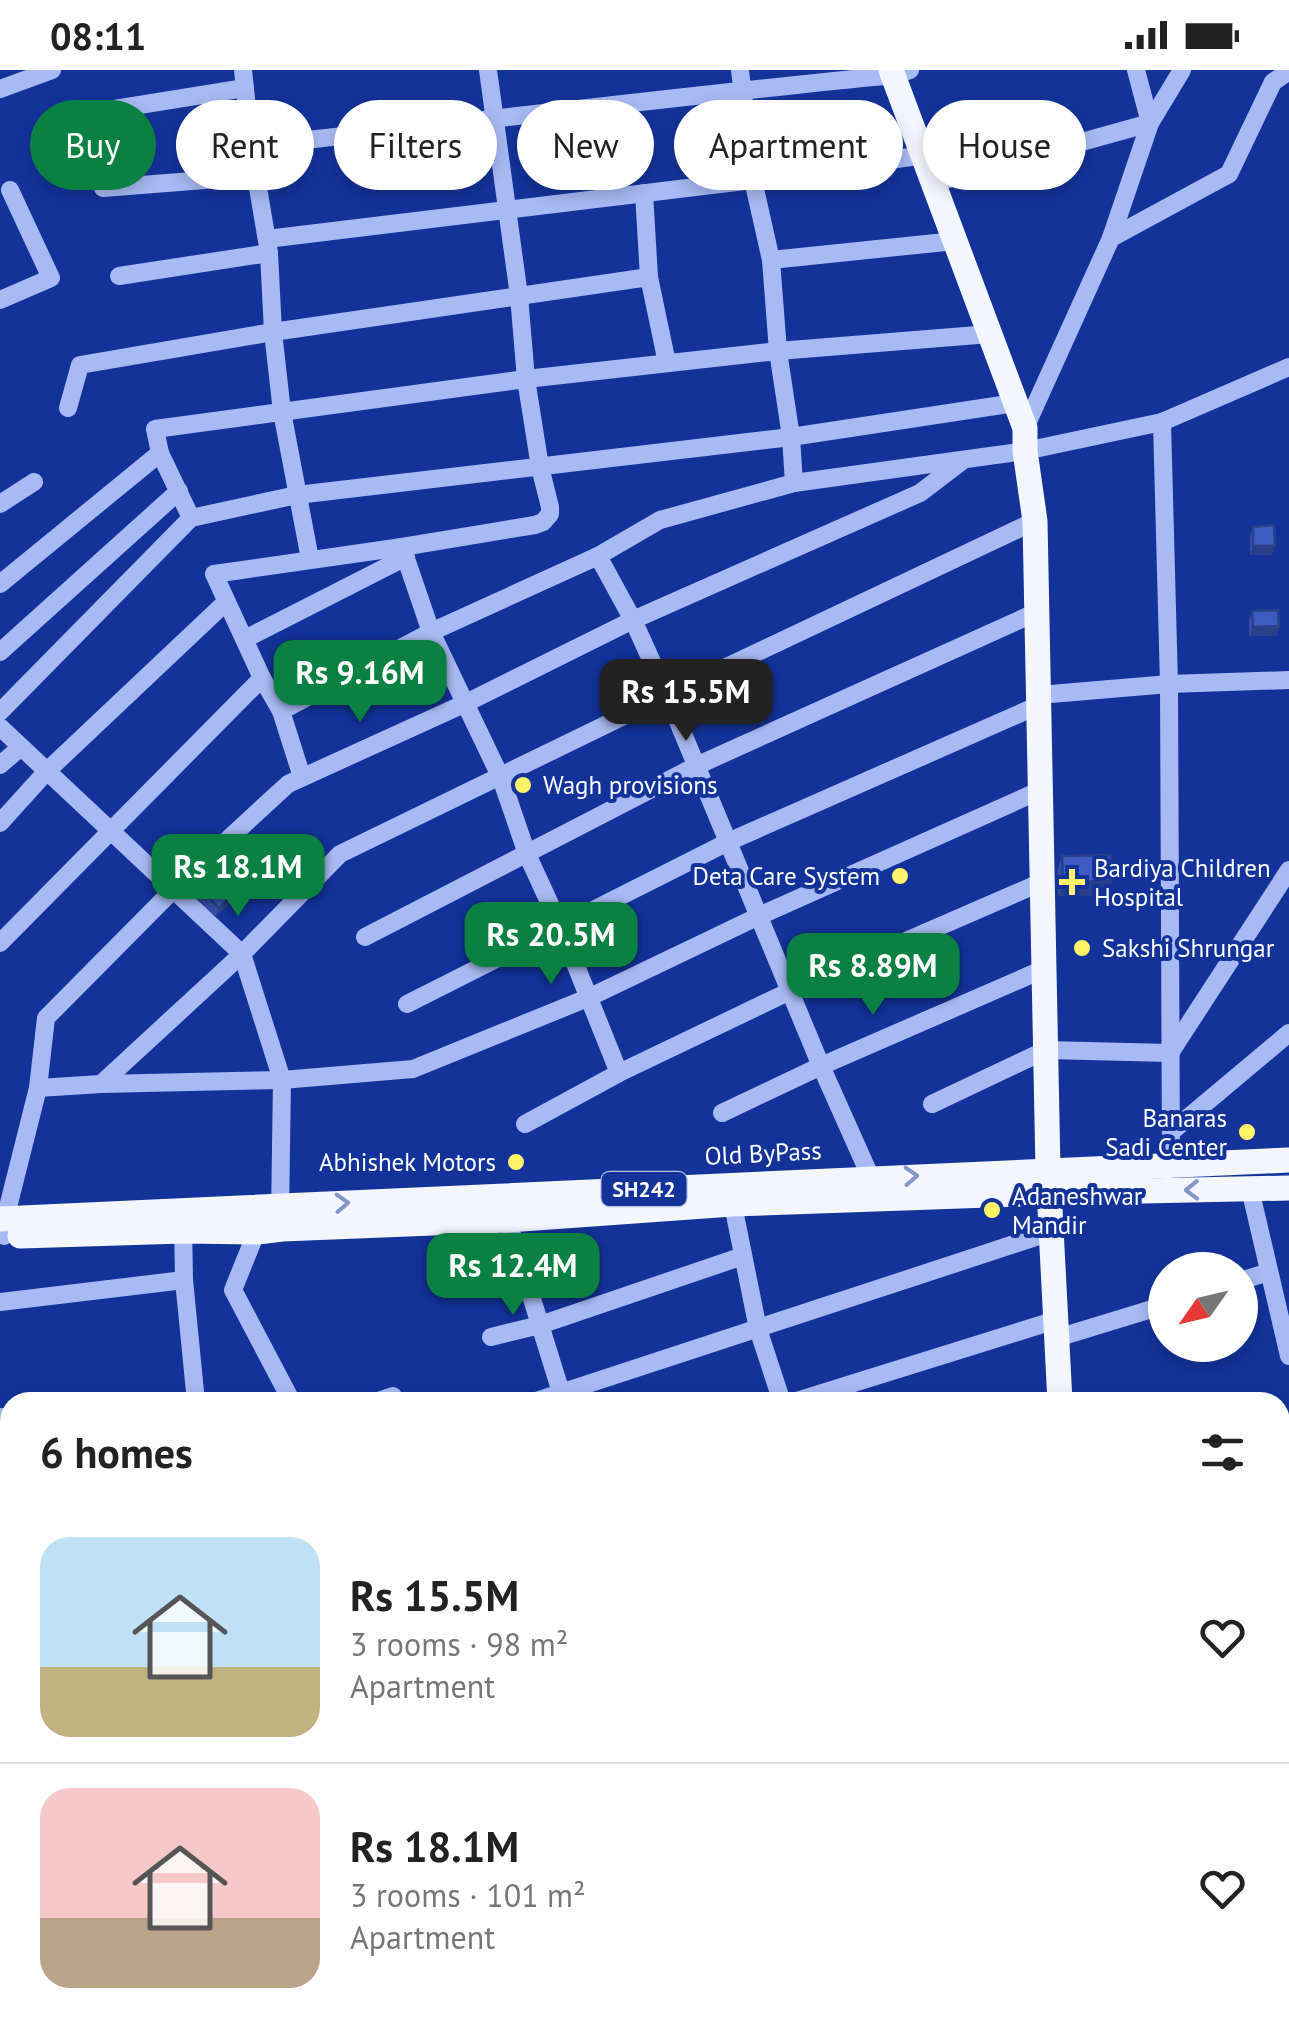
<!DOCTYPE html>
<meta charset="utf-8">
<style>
body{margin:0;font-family:"PT Sans",sans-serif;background:#f6f6f6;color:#222;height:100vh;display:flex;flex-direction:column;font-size:38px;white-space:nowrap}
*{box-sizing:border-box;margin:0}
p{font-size:32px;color:#767676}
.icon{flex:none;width:55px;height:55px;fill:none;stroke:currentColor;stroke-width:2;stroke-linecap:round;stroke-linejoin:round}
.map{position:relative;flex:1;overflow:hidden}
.side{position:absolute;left:0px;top:1322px;width:1290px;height:642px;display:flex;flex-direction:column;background:#fff;border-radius:30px 30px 0 0;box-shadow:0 5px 15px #0003}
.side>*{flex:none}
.banner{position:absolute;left:30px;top:30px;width:1230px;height:90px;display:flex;gap:20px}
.needle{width:65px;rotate:236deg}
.tools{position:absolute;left:1148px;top:1182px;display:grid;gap:20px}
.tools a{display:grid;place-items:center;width:110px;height:110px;border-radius:50%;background:#fff;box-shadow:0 5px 15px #0003;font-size:50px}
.price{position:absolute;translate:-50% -85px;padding:0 22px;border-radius:20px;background:#0b8043;color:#fff;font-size:32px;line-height:65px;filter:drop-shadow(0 2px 5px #0008)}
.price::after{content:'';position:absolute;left:50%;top:60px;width:30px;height:22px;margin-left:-15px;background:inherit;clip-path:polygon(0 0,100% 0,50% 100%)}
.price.current{background:#222;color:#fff}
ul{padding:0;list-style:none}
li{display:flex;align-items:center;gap:30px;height:250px;padding:0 40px}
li+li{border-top:2px solid #e0e0e0}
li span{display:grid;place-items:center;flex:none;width:280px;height:200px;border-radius:30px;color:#555}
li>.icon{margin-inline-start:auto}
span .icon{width:120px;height:120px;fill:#fffc;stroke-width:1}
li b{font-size:42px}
h2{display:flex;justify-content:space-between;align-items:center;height:120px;padding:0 40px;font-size:42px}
.chip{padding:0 35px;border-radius:45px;background:#fff;box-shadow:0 5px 15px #0003;font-size:35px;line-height:90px}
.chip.current{background:#0b8043;color:#fff}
.status{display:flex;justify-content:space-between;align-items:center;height:70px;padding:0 50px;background:#fff;direction:ltr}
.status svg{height:28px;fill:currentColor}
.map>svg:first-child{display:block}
</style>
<div class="status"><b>08:11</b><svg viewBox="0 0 49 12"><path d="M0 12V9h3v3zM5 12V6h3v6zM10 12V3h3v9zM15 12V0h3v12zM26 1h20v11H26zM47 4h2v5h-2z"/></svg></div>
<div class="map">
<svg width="1289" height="1964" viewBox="0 0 1289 1964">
<rect width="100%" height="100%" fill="#13339b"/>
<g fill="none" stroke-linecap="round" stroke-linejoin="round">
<!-- minor -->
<g stroke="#a8baf3" stroke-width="18">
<polyline points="243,0 251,76 269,183 273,262 282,342 310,489"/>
<polyline points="740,0 753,110 771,190 778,281 791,367 794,413"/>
<polyline points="0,19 52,0"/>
<polyline points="102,41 245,18"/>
<path d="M 251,76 C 465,53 679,26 893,5 L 910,0"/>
<polyline points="934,113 1150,53 1136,0"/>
<polyline points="103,118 256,106"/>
<polyline points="644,123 649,207 667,293"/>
<polyline points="1111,168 1229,104 1273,12 1289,1"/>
<polyline points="267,169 753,110 924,85"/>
<polyline points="771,190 955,171"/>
<polyline points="119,206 269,183"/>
<polyline points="0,230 51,208 10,120"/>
<polyline points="68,338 80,295 273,262 649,207"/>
<polyline points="1162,352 1169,614 1171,1095"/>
<polyline points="1025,358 1111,168 1150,53 1182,0"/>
<polyline points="0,434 34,412"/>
<polyline points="191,448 160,383 155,359 526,309 778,281 990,264"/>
<polyline points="402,477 431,562 501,708 527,784 560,856 619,1003"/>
<polyline points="598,486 633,550 667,625 821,996 875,1117"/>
<polyline points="0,514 160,383"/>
<polyline points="245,569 406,487"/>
<polyline points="0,582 179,421"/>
<polyline points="1039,625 1169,614 1289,610"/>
<polyline points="281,641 431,562 598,486 660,450 794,413 1025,381 1162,352 1289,297"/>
<polyline points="0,642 191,448 297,425 791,367 1015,333"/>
<polyline points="0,657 242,884 282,1010 280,1145"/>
<polyline points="0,695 21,677"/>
<polyline points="302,707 281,641 262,608 214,504 402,477 535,455 543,452 550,444 550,437 540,397 526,309 519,226 488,0"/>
<polyline points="0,753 47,701 226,532"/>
<polyline points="365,867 696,696 1037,542"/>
<polyline points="0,873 262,608"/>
<polyline points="407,934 728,772 1039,635"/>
<polyline points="101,1014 242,884 340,784 667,625 1035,451"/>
<polyline points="38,1018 101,1014 282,1010 413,999 590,927 759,846 1041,720"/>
<polyline points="932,1034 1046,980 1170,983 1289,800"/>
<polyline points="722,1043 821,996 1044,899"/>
<polyline points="525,1054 619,1003 784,924 1042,812"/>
<polyline points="1171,1062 1289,963"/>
<polyline points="1250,1119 1289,1286"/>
<polyline points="731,1125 758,1259 782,1332"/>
<polyline points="505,1142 564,1332"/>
<polyline points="183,1152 184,1210 196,1332"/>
<polyline points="260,1153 233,1220 292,1332"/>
<polyline points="4,1166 5,1149 38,1018 46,948 173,820 288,714 466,633 633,550 920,423 962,391"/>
<polyline points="1240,1211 1269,1202"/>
<polyline points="0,1232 184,1210"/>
<polyline points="491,1267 540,1255 743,1186"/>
<polyline points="1057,1268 1165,1235"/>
<polyline points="375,1332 393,1326 396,1332"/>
<polyline points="533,1332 1051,1162"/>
<polyline points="793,1332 1056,1250"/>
<polyline points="0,1347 10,1347"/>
<polyline points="0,1448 10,1448"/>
<polyline points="1280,1456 1289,1453"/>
<polyline points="0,1467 10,1488"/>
<polyline points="1280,1584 1289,1582"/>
<polyline points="1280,1692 1289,1689"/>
<polyline points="1280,1751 1289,1747"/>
<polyline points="0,1808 10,1804"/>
<polyline points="1280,1856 1289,1853"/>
<polyline points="1280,1911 1289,1935"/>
<polyline points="460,1955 464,1964"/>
<polyline points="712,1955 715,1964"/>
<polyline points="937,1955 939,1964"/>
<polyline points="804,1957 811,1955"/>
<polyline points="85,1964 106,1955"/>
<polyline points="425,1964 440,1955"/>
<polyline points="587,1964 614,1955"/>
<polyline points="1097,1964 1121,1958"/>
<polyline points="1236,1964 1262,1955"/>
</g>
<!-- major -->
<g stroke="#f4f6ff" stroke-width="25">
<polyline points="891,0 1025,358 1025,381 1035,451 1048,1100 1060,1332"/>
<polyline points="0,1149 1289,1090"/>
<polyline points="20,1166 183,1161 258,1162 282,1159 508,1150 732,1134 1049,1123 1289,1118"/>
<polyline points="1121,1955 1123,1964"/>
</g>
</g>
<!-- wall -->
<g fill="#344fa7">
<polygon points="1253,457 1272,485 1250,485 1250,466"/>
<polygon points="1252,541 1279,556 1276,566 1249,566 1249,550"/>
<polygon points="1062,786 1112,811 1107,825 1058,826 1057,801"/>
<polygon points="194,812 234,830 215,847 191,821"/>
</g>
<!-- shaded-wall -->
<g fill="#2a4088">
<polygon points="1253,476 1275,476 1272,485 1250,485"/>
<polygon points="1279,556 1276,566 1249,566 1253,557"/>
<polygon points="1112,811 1107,825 1058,826 1063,812"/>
<polygon points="237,821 234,830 215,847 219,838"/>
<polygon points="1288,1804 1285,1813 1280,1814 1280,1806"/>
</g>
<!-- building -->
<g fill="#3c5cc2" stroke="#2a4088" stroke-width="2.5">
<polygon points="1274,455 1275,476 1253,476 1253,457"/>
<polygon points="1278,540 1279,556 1253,557 1252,541"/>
<polygon points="1111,785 1112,811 1063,812 1062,786"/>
<polygon points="212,795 237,821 219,838 194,812"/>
<polygon points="1284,1791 1288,1804 1280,1806 1280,1792"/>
</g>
<!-- one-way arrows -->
<defs><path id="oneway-chevron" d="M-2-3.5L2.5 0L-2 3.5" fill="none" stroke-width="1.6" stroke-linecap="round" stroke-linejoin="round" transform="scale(2.5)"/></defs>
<g stroke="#8494cd">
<use href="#oneway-chevron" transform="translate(911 1106) rotate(-3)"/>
<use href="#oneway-chevron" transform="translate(1192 1120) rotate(179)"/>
<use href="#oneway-chevron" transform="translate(342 1133) rotate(-3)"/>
</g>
<!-- markers -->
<g fill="#fff36a" stroke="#13339b" stroke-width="4">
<circle cx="523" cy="715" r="10"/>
<circle cx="900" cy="806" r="10"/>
<path d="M1067 797h10v10h10v10h-10v10h-10v-10h-10v-10h10z"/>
<circle cx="1082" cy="878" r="10"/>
<circle cx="1247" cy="1062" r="10"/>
<circle cx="516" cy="1092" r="10"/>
<circle cx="992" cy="1140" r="10"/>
</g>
<g text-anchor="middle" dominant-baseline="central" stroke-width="8" stroke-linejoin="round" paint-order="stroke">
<!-- shield labels -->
<rect fill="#13339b" stroke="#b8c2e1" stroke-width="2.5" x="601.5" y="1102" width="85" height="34" rx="8"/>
<g font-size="22" font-weight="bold" fill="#fff">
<text x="644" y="1119">SH242</text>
</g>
<!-- poi labels -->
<g font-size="25" fill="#fff" stroke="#13339b" text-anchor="start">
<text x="543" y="715">Wagh provisions</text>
<text x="1094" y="798">Bardiya Children<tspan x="1094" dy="29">Hospital</tspan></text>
<text x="880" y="806" text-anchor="end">Deta Care System</text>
<text x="1102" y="878">Sakshi Shrungar</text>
<text x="1227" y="1048" text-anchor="end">Banaras<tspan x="1227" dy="29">Sadi Center</tspan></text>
<text x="496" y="1092" text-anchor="end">Abhishek Motors</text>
<text x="1012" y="1126">Adaneshwar<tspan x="1012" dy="29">Mandir</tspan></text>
</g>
<!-- street labels -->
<g font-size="25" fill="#fff" stroke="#13339b">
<text transform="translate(763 1083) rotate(-3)">Old ByPass</text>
</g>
</g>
</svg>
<div class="tools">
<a><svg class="needle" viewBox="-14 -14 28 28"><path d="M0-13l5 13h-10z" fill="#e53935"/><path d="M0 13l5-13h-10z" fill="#767676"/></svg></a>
</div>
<b class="price" style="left:360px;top:655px">Rs 9.16M</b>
<b class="price current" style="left:686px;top:674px">Rs 15.5M</b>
<b class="price" style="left:238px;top:849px">Rs 18.1M</b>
<b class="price" style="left:551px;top:917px">Rs 20.5M</b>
<b class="price" style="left:873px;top:948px">Rs 8.89M</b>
<b class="price" style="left:513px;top:1248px">Rs 12.4M</b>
<div class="banner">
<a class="chip current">Buy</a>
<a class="chip">Rent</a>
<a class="chip">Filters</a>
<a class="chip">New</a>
<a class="chip">Apartment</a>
<a class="chip">House</a>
</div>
<section class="side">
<h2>6 homes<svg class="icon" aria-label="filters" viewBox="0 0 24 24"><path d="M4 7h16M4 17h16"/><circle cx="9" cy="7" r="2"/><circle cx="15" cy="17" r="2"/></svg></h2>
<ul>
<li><span style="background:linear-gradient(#bfe0f5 65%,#c2b280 0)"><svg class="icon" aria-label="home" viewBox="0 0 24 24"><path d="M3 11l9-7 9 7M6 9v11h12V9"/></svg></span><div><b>Rs 15.5M</b><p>3 rooms · 98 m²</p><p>Apartment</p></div><svg class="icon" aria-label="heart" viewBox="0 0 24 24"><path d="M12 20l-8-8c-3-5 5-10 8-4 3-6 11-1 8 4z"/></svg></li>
<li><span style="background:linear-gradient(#f6c9c9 65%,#b9a48a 0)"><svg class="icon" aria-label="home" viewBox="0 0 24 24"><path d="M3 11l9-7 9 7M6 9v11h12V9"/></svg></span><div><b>Rs 18.1M</b><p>3 rooms · 101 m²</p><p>Apartment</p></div><svg class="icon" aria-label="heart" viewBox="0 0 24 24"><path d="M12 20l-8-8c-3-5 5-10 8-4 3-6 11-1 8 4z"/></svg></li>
</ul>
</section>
</div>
